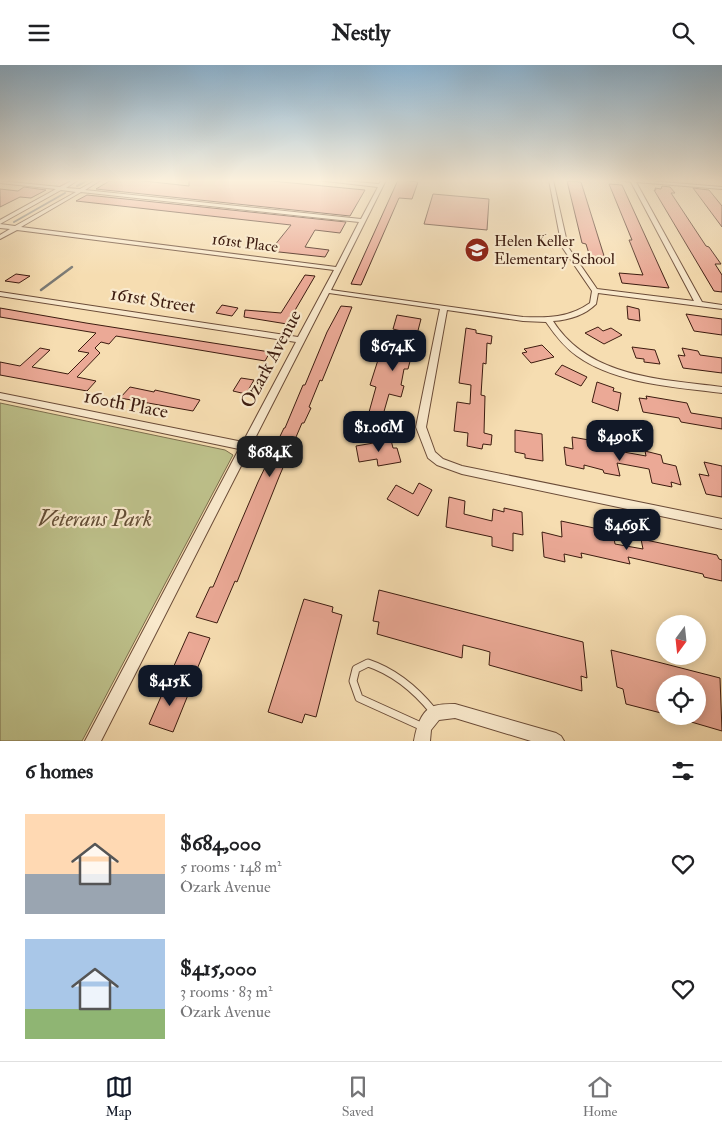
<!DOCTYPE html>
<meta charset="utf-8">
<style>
body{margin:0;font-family:"IM FELL Double Pica",serif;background:#f6f6f6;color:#202124;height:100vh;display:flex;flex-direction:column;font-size:19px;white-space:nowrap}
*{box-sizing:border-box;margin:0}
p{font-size:16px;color:#757577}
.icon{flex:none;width:28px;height:28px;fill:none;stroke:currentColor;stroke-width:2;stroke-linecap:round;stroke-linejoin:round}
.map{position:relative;height:676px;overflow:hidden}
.details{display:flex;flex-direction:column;background:#fff;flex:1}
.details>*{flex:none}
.needle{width:32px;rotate:195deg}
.tools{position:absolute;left:656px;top:550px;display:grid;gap:10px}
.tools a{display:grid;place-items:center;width:50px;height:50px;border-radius:50%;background:#fff;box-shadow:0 2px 12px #0003;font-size:25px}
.price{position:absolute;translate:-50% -42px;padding:0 11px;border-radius:10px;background:#111827;color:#fff;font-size:16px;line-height:32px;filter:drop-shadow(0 1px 2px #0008)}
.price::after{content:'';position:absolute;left:50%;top:30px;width:15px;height:11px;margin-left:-8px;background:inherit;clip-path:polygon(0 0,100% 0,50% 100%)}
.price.active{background:#222;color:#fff}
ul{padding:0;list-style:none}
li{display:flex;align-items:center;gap:15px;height:125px;padding:0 25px}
li span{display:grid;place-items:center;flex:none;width:140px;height:100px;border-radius:0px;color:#555}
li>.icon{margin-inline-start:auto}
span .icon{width:60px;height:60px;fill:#fffc;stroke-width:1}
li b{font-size:21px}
h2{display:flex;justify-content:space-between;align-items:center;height:60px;padding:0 25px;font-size:21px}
header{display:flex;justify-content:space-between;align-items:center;height:65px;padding:0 25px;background:#fff;font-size:22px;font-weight:700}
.menu{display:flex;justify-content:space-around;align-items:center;height:70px;border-top:1px solid #e0e0e0;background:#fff;font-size:14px;color:#757577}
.menu a{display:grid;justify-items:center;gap:2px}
.menu .active{color:#111827}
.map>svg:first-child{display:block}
</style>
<header><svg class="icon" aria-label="menu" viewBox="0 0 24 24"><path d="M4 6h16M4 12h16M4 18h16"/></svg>Nestly<svg class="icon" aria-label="search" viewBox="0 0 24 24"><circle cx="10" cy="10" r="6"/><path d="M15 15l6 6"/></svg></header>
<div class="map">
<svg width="722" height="676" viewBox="0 0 722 676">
<rect width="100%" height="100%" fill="#f6ddb1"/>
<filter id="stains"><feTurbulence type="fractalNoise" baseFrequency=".004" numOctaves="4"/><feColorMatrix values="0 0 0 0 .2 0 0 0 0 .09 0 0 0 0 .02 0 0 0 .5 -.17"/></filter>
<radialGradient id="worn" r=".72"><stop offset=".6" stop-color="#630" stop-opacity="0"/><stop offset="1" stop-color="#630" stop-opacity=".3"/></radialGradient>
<!-- green -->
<polygon fill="#bdc08a" stroke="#7d6e4d" points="0,338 225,385 233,390 82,676 0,676"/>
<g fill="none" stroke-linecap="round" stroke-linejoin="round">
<!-- stream-far1 -->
<g stroke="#7a7a75" stroke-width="2">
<polyline points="77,121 88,115"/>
<polyline points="14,157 65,128"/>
</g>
<!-- stream -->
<polyline stroke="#7a7a75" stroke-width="2.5" points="41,225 72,202"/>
</g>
<!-- building -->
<g fill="#eba996" stroke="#3d1c10">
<polygon points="111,115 135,115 189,121 189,115 261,115 365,125 350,151 96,124"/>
<polygon points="398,115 418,117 412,134 399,133 361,220 351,219"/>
<polygon points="567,116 581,117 605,194 590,192 586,179 582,178"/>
<polygon points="609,119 622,120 669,223 622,218 619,208 643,210 629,175 632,175"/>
<polygon points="662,121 670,122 675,128 671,128 706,181 709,182 721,199 715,199 722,210 722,227 714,226 654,125 656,125 655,123 661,124"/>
<polygon points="24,122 46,125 31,133 20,132 0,142 0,124 18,126"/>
<polygon points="693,123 709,125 722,141 722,162"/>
<polygon points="433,129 489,134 487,165 424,159"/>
<polygon points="87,130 346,157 340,168 315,165 305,182 329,185 325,192 270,186 291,160 76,136"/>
<polygon points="16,209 30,211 19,218 5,216"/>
<polygon points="305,210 315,211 287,259 244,252 245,245 281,248"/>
<polygon points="222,240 238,243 232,251 216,248"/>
<polygon points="341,241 352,242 322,316 320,315 309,342 311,343 304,358 302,358 279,412 237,517 235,516 217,558 196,552 210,522 213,522 258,417 284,363 285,363 303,320 305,320 327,267"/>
<polygon points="627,241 639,244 640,256 628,254"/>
<polygon points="0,243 86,258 270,287 265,296 116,271 109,279 101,277 95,283 100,288 77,312 96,316 87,326 0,310 0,297 20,301 40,283 50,285 32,302 68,309 89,288 78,286 96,268 0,252"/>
<polygon points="686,249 722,254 722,270 694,266"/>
<polygon points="397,250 421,254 408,304 404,304 401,320 404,321 401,332 389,329 383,350 396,353 394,363 366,358 376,322 370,320 378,295 391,297 399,277 397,277 401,266 393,264"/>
<polygon points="598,262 603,266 611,263 622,270 604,279 585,268"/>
<polygon points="466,263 476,265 476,268 492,271 491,279 487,278 486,299 483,298 481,330 485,331 484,368 492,370 491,380 483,379 482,384 467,381 468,368 454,366 457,337 470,339 471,320 459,318"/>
<polygon points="542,280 554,292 531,298 522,288 527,287 524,284"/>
<polygon points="632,282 655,285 660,299 644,297 644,294 636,293"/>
<polygon points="682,283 698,286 700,290 722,293 722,308 683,303 678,290 685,291"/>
<polygon points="562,300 587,312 581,321 555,309"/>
<polygon points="241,313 254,315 246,329 233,326"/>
<polygon points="597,317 614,323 613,326 621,328 618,346 592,337"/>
<polygon points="130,322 154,327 155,325 200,335 193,346 120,333"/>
<polygon points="646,331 687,338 691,348 722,353 722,364 681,357 679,353 643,347 639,333 647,334"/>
<polygon points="515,365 542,369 543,396 525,393 525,389 515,387"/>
<polygon points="572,372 589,375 590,381 646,391 645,386 661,390 663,398 676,401 681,420 671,417 672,422 652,418 649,404 617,398 620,411 604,408 603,405 584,400 584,404 566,400 564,382 573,384"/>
<polygon points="391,375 393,383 397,383 401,397 378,401 377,394 359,397 356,381"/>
<polygon points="704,397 722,401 722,432 706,429 699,409 709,411"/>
<polygon points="419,418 432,425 418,451 387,434 396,420 413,429"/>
<polygon points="449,432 465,436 464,449 492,456 493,444 504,447 504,443 522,447 523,470 513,468 513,486 492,481 492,472 446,462"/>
<polygon points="561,456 613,467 615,479 643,484 641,474 717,490 719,494 722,495 722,516 704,512 703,509 628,492 630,499 581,488 582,493 564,489 565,497 544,492 542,467 562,472"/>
<polygon points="379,525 583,577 587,613 581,611 582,626 489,600 490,587 483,585 463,580 462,593 377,569 379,557 373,556"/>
<polygon points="304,534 333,542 332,547 342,550 316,652 305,649 302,658 268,647"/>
<polygon points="189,567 210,573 195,609 173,603"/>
<polygon points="611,585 720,613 722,666 681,654 682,651 698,651 698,619 665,619 665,649 626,639 623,624 617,622"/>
<polygon points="167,618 190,625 173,667 149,659"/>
</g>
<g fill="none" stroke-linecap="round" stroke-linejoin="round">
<defs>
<path id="service" d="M 423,662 L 359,633 L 353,616 L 356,604 L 368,598 C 395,607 415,624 433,646"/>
<g id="minor">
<path d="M 73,115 L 78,115 L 66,123 L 80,124 L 96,115 L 101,115 L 85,125 L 361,154 L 378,122 L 317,115 L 332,115 L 379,119 L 382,115 L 386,115 L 331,225 L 523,252 C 547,253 569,253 590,238 L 592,226 L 562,182 L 549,115 L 553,115 L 568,182 L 597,224 L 694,236 L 631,117 L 620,115 L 638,115 L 722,122 L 722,124 L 636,117 L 702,237 L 722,240 L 722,244 L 598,228 L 596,239 C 585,250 569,255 553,256 C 589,313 662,314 722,322 L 722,328 C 676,322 616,319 577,291 C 564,282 555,270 546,257 L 523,256 L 447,245 L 426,362 L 435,387 L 443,394 L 462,401 L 722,454 L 722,464 L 462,409 L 437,400 L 428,393 L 416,362 L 440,244 L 329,228 L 101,676 L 85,676 L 239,384 L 0,334 L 0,328 L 243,377 L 296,277 L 0,231 L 0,227 L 298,272 L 334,205 L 17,165 L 0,174 L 0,170 L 10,164 L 0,163 L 0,159 L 15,161 L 76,127 L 61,125 L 0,159 L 0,155 L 56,124 L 0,118 L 0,116 L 60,122 ZM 81,127 L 359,157 L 336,202 L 21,162 Z"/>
<path d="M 455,639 L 556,668 L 561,671 L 564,676 L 531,676 L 455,653 L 439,655 L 431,665 L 430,676 L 414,676 C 416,664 421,645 434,641 C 441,639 448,639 455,639 Z"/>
</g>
</defs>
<!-- service casing -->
<use href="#service" stroke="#6b4c38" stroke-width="9"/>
<!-- minor casing -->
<use href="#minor" stroke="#6b4c38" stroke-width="2"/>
<!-- service -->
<use href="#service" stroke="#f9e9cc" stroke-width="7"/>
<!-- minor -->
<use href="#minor" fill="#f9e9cc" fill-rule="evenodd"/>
</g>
<!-- sky -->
<linearGradient id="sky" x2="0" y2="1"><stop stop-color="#8cb6d5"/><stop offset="0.55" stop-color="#fbf0dc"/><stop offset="1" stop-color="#fbf0dc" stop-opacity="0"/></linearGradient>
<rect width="722" height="210" fill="url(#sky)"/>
<!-- icons -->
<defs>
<symbol id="school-disc" viewBox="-11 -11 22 22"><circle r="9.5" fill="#8f2418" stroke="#f9e9cc"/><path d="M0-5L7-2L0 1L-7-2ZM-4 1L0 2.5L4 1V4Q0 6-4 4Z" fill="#fff"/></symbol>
</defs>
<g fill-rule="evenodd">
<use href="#school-disc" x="463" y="171" width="28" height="28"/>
</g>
<g text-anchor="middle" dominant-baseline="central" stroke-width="4.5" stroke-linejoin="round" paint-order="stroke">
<!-- far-poi labels -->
<g font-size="16" fill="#3d1c10" stroke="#f9e9cc" text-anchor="start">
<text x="494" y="176">Helen Keller<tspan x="494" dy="18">Elementary School</tspan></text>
</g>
<!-- far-street labels -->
<g font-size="16" fill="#3d1c10" stroke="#f9e9cc">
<text transform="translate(245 178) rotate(7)">161st Place</text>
</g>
<!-- street labels -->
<g font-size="19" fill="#3d1c10" stroke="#f9e9cc">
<text transform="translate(153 235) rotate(9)">161st Street</text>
<text transform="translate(271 294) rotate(-62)">Ozark Avenue</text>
<text transform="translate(126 339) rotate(11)">160th Place</text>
</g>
<!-- near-park labels -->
<g font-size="22" font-style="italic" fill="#634d35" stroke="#f9e9cc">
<text x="95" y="454">Veterans Park</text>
</g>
</g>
<rect width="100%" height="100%" filter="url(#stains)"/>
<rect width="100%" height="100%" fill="url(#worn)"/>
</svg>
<div class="tools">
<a><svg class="needle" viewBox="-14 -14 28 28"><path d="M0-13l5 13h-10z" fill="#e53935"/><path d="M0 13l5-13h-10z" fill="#757577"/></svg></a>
<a><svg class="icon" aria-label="locate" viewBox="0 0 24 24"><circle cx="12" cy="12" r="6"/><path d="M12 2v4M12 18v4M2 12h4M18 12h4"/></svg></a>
</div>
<b class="price" style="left:393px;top:307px">$674K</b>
<b class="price" style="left:379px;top:388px">$1.06M</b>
<b class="price" style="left:620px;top:397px">$490K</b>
<b class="price active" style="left:270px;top:413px">$684K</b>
<b class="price" style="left:627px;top:486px">$469K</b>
<b class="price" style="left:170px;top:642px">$415K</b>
</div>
<section class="details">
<h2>6 homes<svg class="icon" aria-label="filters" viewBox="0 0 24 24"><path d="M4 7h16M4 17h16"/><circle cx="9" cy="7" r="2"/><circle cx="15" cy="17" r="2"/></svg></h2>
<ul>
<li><span style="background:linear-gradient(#ffd9b3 60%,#9aa5b1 0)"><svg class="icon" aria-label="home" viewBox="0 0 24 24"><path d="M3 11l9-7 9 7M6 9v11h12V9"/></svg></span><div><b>$684,000</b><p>5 rooms · 148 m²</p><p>Ozark Avenue</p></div><svg class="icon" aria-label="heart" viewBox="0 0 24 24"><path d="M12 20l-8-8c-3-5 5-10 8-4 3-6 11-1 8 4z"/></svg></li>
<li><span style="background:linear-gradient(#a9c7e8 70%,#8fb573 0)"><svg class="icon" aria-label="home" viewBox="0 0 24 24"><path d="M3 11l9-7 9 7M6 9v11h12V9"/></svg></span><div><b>$415,000</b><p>3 rooms · 83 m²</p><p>Ozark Avenue</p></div><svg class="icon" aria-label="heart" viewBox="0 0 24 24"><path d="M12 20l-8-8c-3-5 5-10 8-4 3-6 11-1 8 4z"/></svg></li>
</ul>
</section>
<nav class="menu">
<a class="active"><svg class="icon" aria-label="map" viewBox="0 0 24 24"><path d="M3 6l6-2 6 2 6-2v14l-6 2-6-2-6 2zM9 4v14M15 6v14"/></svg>Map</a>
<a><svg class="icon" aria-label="saved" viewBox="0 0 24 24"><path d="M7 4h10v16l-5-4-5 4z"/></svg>Saved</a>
<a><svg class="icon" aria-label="home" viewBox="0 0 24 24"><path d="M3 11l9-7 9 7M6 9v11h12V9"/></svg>Home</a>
</nav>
